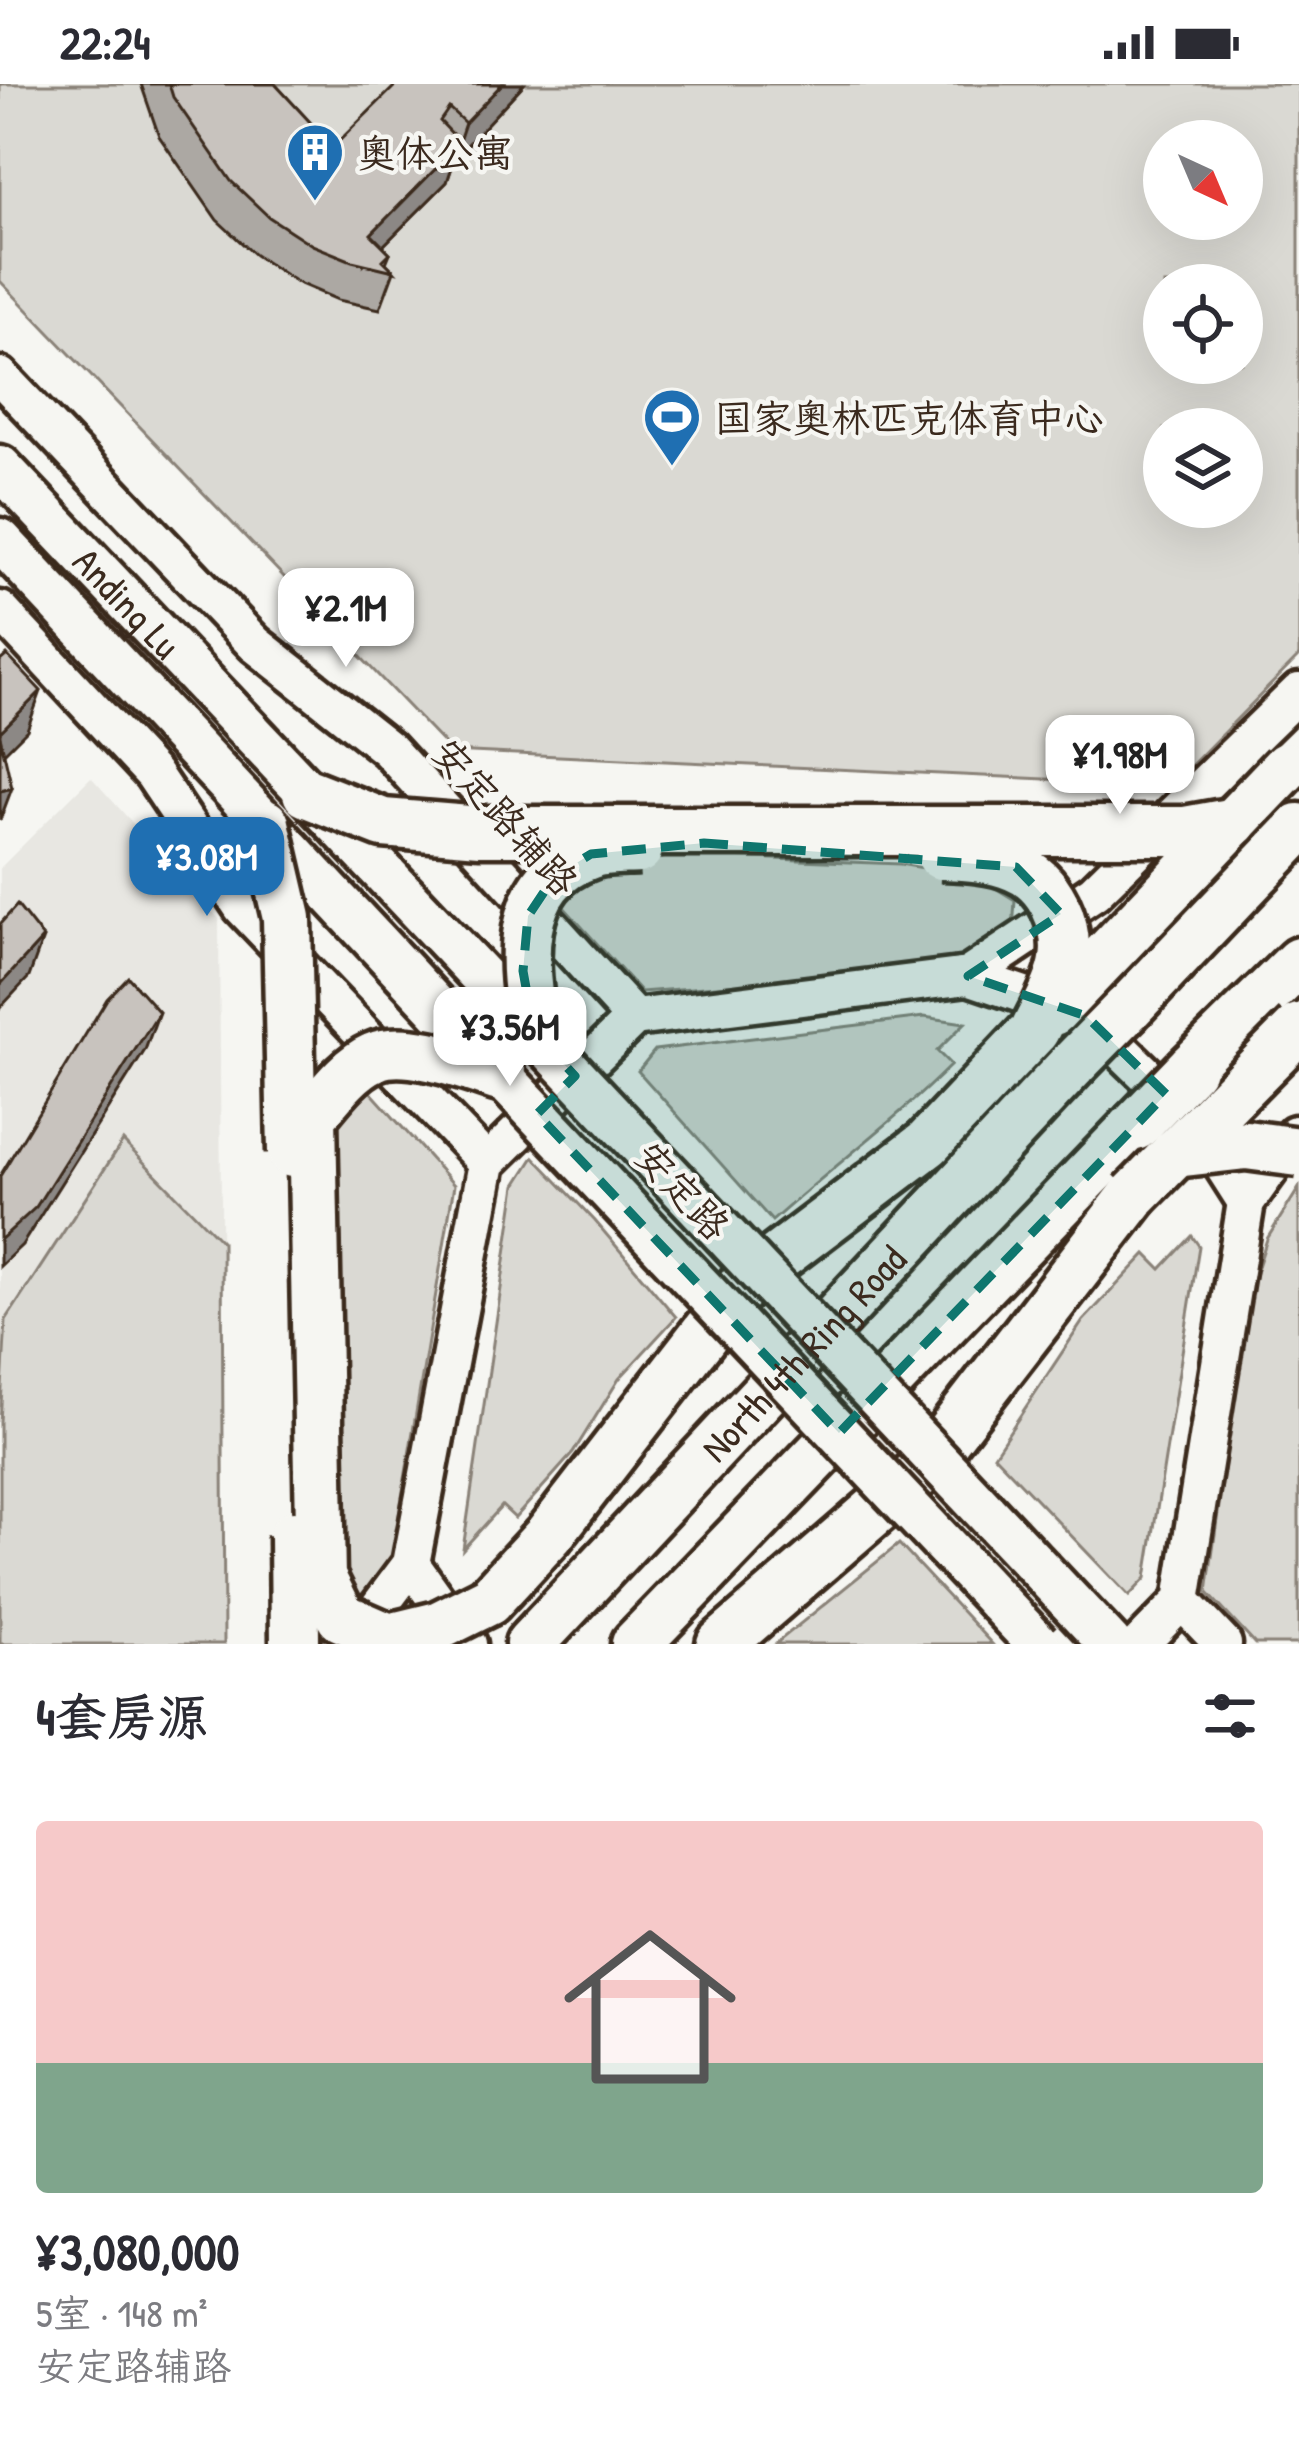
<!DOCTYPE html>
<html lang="zh">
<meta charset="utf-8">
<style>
body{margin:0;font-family:"Patrick Hand","LXGW WenKai TC",sans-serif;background:#f7f7f7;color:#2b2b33;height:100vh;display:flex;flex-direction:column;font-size:45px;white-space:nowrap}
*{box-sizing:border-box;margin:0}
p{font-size:39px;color:#7c7c81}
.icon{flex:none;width:66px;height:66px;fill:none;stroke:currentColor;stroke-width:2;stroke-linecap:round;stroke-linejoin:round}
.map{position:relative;height:1560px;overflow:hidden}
.panel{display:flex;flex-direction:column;background:#fff;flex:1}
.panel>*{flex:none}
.needle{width:78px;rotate:136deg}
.fabs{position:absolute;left:1143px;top:36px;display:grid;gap:24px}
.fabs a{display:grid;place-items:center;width:120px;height:120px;border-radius:50%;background:#fff;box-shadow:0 12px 48px #0002;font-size:60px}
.price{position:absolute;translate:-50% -102px;padding:0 27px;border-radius:24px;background:#fff;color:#222;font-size:39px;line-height:78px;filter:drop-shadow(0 3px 6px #0008)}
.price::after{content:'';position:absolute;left:50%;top:72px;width:36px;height:27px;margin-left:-18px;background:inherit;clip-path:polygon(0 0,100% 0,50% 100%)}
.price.active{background:#1f6fb2;color:#fff}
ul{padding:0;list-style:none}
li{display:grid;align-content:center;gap:24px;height:636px;padding:0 36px}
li+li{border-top:3px solid #e1e1e2}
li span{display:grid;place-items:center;height:372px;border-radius:12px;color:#555}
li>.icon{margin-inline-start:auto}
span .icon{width:216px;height:216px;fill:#fffc;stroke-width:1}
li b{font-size:51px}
h2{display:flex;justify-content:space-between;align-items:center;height:144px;padding:0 36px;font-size:51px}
.status{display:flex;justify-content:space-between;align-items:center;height:84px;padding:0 60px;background:#fff;direction:ltr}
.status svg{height:33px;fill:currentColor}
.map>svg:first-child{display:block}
</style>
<div class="status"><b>22:24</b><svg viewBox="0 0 49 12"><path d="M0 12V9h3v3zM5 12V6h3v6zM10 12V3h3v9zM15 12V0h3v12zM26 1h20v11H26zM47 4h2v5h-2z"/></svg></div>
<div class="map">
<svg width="1299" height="1560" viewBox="0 0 1299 1560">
<rect width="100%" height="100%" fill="#f6f6f2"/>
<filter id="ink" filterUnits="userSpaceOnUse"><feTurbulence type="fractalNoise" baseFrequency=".00833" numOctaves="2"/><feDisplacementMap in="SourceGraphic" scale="24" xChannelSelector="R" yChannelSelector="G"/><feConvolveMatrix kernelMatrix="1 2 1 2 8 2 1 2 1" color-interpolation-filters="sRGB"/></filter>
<g filter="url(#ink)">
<!-- built -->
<polygon fill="#e8e7e2" points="91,693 219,835 224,1560 0,1560 0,784"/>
<!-- green -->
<g fill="#dad9d3" stroke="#8a8278" stroke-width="3" fill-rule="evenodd">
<path d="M 0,0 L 1299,0 L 1299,572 L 1172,701 L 451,667 L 0,197 ZM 1164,57 L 1242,57 L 1242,135 L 1164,135 ZM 1164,201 L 1242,201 L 1242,279 L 1164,279 ZM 1164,345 L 1242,345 L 1242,423 L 1164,423 Z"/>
<polygon points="677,771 900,780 979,794 1015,816 1013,847 947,884 641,908 562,821 584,790"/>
<path d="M 924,933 L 965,939 L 937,967 L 951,981 C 895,1037 831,1084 772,1137 L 638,987 L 655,966 Z"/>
<polygon points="368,1005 454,1101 387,1503 367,1528 334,1505 323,1097 340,1036"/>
<polygon points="123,1057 222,1158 224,1560 0,1560 0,1338 6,1236"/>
<polygon points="534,1073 595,1137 676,1233 619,1295 573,1369 515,1434 502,1422 463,1465 516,1101"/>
<polygon points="1299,1104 1299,1560 1255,1560 1207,1508 1248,1213 1267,1155"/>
<polygon points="1192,1152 1199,1162 1146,1494 1129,1512 994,1371 1083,1237 1146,1170 1161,1185"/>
<polygon points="899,1460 992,1560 776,1560 780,1556"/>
</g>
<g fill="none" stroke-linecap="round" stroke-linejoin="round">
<defs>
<g id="secondary">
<polyline points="0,292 255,560 388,665 634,934"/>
<polyline points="0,526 153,690 242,823 487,1079"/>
<polyline points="968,892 1094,808 1299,608"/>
<polyline points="411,1480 468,1560"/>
<polyline points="1182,1517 1223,1560"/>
<polyline points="351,1560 411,1480 487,1079 634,934 968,892 1086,932 1195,1038 1246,1118"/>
<polyline points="1140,1560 1182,1517 1246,1118 1295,1050"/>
</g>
<g id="primary">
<path id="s1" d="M 0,383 L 534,948"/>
<polyline points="0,456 503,994"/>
</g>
<g id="highway">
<polyline points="1127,925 1299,744"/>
<polyline points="1191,984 1299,878"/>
<polyline points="488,1517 549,1451 743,1200 927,1060 1035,946"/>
<path id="s2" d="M 530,1560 L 1073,980"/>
<polyline points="636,1560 1135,1042"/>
<polyline points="721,1560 921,1387 1134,1111"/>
</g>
</defs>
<!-- secondary casing -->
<use href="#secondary" stroke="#3b2a1e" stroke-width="45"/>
<!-- primary casing -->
<use href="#primary" stroke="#3b2a1e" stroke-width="51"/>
<!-- highway casing -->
<use href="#highway" stroke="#3b2a1e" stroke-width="57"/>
<!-- secondary -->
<use href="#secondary" stroke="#f6f6f2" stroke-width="36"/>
<!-- primary -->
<use href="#primary" stroke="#f6f6f2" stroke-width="42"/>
<!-- highway -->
<use href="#highway" stroke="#f6f6f2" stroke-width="48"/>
<defs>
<g id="primary-bridge">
<polyline points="534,948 1110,1560"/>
<polyline points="503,994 1038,1560"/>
</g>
<g id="highway-bridge">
<polyline points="307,709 383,739 481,747 1184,747 1234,738"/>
<polyline points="265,740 287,834 292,1069"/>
<path d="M 941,771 C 964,772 993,773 1015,783 C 1051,797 1069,841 1064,876 C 1061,899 1045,925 1035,946"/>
<polyline points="1053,927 1286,683"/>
<path d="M 534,948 C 522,883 511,797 591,770 C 604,765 623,766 638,765"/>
<polyline points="1073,980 1127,925"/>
<polyline points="1135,1042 1191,984"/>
<polyline points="1175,1069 1246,1061 1299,1068"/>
<polyline points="1134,1111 1299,944"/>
<polyline points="294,1451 295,1560"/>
<path d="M 488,1517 L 438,1542 L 389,1554 L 341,1533 L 321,1493 L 312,1032 C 329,1012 349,984 374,973 C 406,958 471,984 503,994"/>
</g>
</defs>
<!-- primary-bridge casing -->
<use href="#primary-bridge" stroke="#3b2a1e" stroke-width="51" stroke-linecap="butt"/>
<!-- highway-bridge casing -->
<use href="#highway-bridge" stroke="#3b2a1e" stroke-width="57" stroke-linecap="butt"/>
<!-- primary-bridge -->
<use href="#primary-bridge" stroke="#f6f6f2" stroke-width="42"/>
<!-- highway-bridge -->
<use href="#highway-bridge" stroke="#f6f6f2" stroke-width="48"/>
</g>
<!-- wall -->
<polygon fill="#aca8a3" stroke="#3b2a1e" stroke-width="3" points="141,0 275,0 333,63 524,0 455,74 447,98 383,162 390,169 386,179 394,187 380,225 338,216 298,199 255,171 217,136 159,52"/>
<!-- shaded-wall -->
<g fill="#8c8885" stroke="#3b2a1e" stroke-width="3">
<polygon points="502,0 524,0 455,74 447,98 365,180 371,150 457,63 465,39"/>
<polygon points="41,607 27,646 0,673 0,648"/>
<polygon points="12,704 0,736 0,707"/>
<polygon points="43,854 29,893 0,924 0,901"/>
<polygon points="159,928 145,966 22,1161 0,1182 0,1156"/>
</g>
<!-- building -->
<g fill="#c8c3be" stroke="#3b2a1e" stroke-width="3">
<polygon points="169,0 275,0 333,63 397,0 502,0 465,39 449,24 440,37 461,59 371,150 390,169 383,176 394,187 352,177 312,161 269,133 231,97 173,13"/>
<polygon points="7,571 41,607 0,648 0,577"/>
<polygon points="0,652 12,704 0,707"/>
<polygon points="17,821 43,854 0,901 0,840"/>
<polygon points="128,893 159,928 36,1123 0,1156 0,1092 107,915"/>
</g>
</g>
<!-- marked area -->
<path fill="#0f766e" fill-opacity="0.2" stroke="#0f766e" stroke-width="9" stroke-dasharray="24 15" stroke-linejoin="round" d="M 704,759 L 1016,783 L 1061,830 L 968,892 L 1086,932 L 1166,1010 L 839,1349 L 537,1030 L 575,992 L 534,948 L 523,887 L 528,832 L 554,793 L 591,770 Z"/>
<!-- icons -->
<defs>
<symbol id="building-pin" viewBox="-11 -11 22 30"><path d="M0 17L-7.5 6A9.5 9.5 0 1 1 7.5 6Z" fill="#1f6fb2" stroke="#f6f6f2"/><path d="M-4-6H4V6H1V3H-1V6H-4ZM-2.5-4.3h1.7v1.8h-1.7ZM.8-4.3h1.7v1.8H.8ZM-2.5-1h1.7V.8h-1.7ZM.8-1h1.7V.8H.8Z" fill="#fff"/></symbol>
<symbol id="stadium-pin" viewBox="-11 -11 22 30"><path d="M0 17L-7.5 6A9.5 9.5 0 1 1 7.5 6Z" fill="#1f6fb2" stroke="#f6f6f2"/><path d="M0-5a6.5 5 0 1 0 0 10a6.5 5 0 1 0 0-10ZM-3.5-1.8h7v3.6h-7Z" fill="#fff"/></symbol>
</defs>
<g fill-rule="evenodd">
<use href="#building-pin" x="282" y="35" width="66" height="90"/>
<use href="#stadium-pin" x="639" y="300" width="66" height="90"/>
</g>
<g text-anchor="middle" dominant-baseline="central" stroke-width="9" stroke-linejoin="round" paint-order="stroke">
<!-- poi labels -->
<g font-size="39" fill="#3b2a1e" stroke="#f6f6f2" text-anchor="start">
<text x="357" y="68">奥体公寓</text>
<text x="714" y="333">国家奥林匹克体育中心</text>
</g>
<!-- street labels -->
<g font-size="39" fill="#3b2a1e" stroke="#f6f6f2">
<text stroke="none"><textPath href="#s1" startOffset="186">Anding Lu</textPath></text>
<text transform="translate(506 732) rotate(48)">安定路辅路</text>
<text transform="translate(683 1106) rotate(47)">安定路</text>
<text stroke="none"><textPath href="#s2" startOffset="399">North 4th Ring Road</textPath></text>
</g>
</g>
</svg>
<div class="fabs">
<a><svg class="needle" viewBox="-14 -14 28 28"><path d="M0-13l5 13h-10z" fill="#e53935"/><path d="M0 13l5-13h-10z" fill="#7c7c81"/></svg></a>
<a><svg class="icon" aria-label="locate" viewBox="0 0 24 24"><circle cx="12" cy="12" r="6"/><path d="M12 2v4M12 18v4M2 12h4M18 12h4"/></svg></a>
<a><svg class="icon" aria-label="layers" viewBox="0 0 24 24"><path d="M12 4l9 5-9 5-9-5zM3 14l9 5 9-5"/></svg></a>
</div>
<b class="price" style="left:346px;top:586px">¥2.1M</b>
<b class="price" style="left:1120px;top:733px">¥1.98M</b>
<b class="price active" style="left:207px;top:835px">¥3.08M</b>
<b class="price" style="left:510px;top:1005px">¥3.56M</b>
</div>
<section class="panel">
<h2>4套房源<svg class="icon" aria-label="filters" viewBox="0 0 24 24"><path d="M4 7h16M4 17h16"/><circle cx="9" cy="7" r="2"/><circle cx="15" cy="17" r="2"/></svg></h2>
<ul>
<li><span style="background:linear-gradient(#f6c9c9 65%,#7fa58c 0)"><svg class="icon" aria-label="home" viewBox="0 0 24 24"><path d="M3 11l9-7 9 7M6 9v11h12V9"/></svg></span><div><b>¥3,080,000</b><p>5室 · 148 m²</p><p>安定路辅路</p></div></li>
</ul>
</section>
